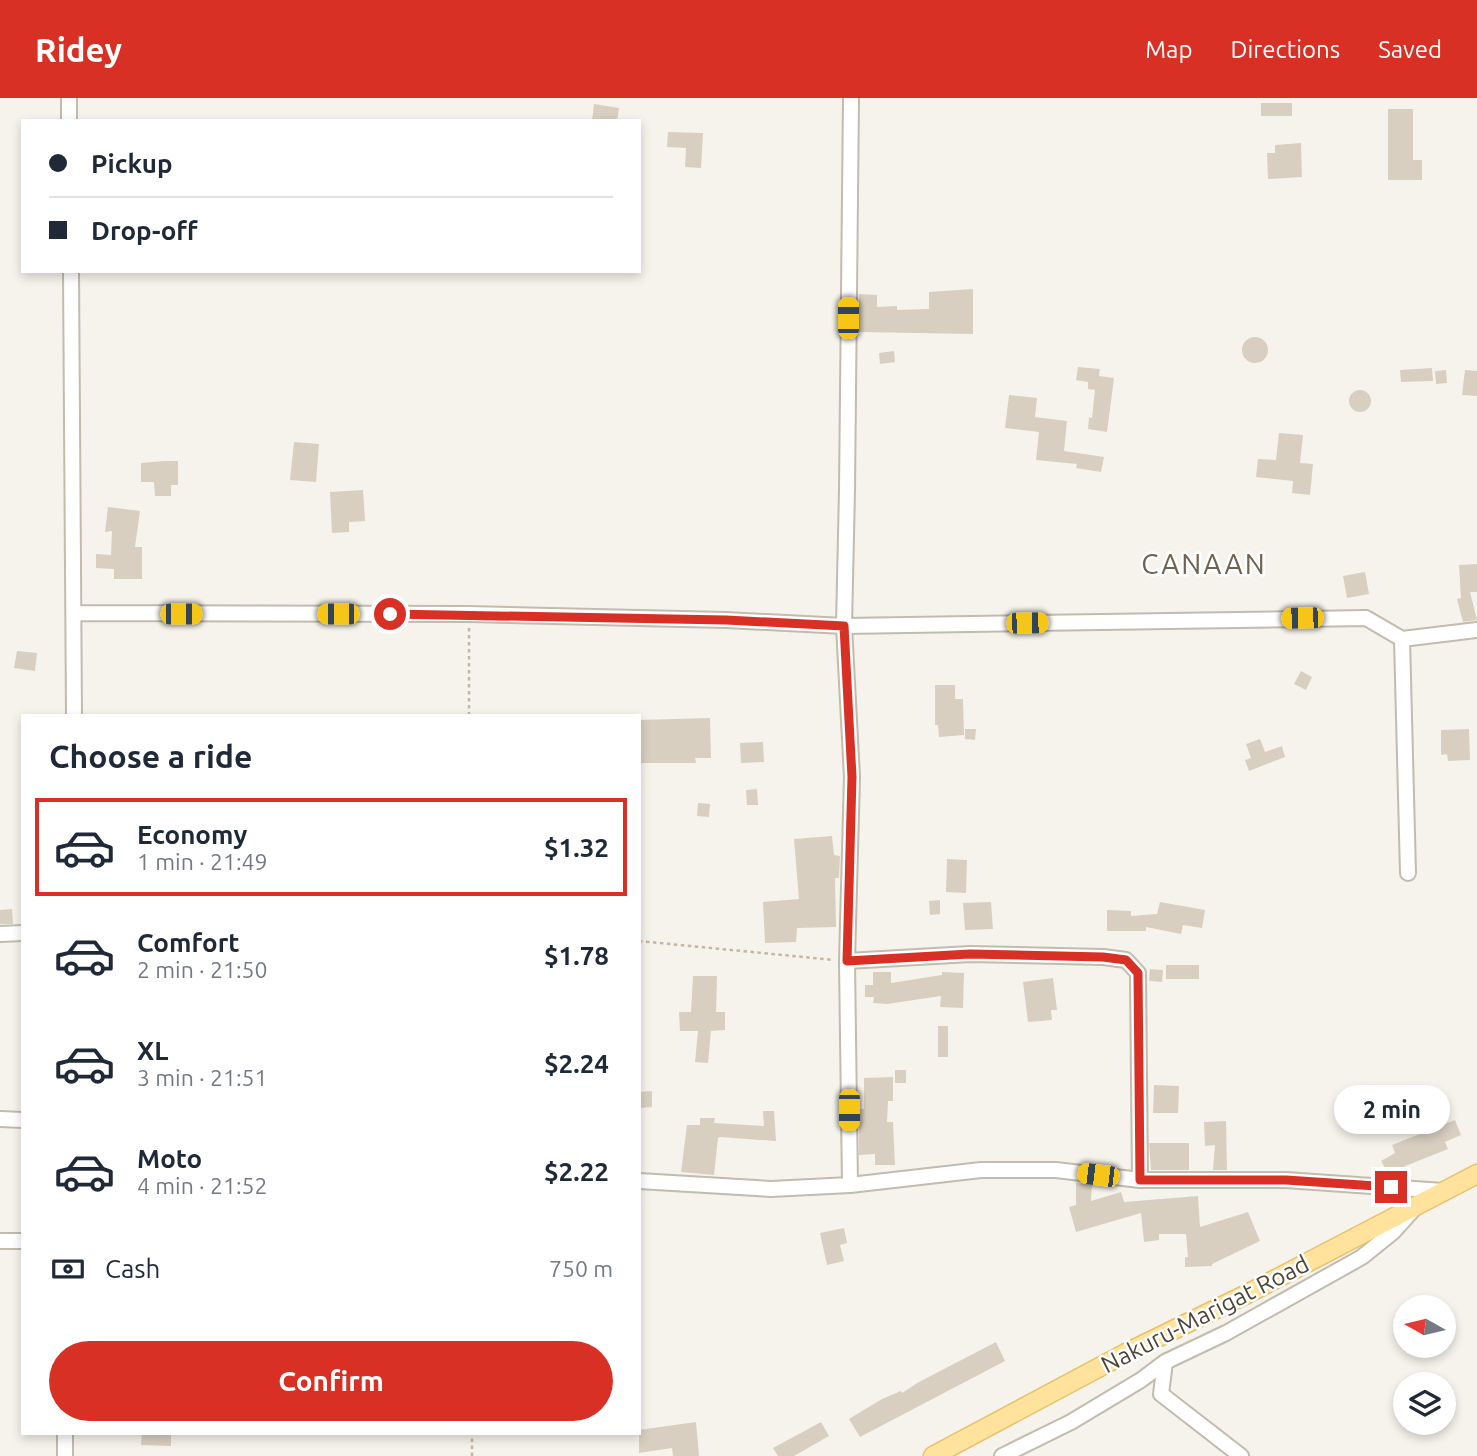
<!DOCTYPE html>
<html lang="en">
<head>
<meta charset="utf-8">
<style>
	:root { --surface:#fff; --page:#f2f2f3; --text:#1f2937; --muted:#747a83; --line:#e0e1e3; --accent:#d93025 }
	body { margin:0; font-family:Ubuntu,sans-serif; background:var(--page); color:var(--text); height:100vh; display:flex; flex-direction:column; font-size:26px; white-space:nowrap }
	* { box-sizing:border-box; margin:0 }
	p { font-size:23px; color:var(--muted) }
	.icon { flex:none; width:38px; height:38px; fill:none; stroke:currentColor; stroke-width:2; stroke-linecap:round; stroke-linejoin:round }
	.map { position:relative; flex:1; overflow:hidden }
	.details { position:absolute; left:21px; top:616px; width:620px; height:721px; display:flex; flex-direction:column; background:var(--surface); border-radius:0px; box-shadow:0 4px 10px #0003 }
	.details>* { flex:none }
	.hud { position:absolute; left:21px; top:21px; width:620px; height:154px; border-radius:0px; box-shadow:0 4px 10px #0003; display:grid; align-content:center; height:154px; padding:0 28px; background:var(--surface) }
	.needle { width:46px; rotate:278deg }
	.fabs { position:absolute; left:1393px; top:1197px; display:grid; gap:14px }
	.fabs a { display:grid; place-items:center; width:63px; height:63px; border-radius:50%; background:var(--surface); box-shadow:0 4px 10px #0003; font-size:35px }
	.end { position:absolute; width:32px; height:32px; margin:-16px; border:9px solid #d93025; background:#fff; box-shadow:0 0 0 4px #fff }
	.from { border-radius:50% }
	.bubble { position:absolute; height:49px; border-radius:24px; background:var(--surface); box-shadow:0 4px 10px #0003; font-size:23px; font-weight:700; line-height:49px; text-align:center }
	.car { position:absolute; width:21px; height:42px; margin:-21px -10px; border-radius:9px; box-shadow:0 0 5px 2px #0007; background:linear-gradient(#f5c518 24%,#345 0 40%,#f5c518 0 76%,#345 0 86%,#f5c518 0) }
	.hud b { display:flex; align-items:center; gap:24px; height:66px; font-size:26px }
	.hud b+b { border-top:2px solid var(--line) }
	.hud i { width:18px; height:18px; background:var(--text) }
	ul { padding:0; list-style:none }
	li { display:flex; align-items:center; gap:21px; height:98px; margin:0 14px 10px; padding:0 14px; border:4px solid transparent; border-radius:0px }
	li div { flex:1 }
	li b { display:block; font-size:26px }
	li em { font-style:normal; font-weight:700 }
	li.active { border-color:var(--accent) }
	li>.icon { width:63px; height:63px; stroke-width:1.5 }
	h2 { padding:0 28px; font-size:32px; line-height:84px }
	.pay { display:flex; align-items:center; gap:18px; height:77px; padding:0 28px; font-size:26px }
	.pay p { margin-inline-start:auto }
	.cta { display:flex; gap:14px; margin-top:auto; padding:14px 28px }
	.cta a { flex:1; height:80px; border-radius:42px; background:var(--accent); color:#fff; font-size:28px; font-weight:700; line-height:80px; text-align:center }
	header { display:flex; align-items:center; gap:42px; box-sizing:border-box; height:98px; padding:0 35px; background:var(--accent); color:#fff }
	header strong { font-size:33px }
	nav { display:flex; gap:38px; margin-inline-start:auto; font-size:24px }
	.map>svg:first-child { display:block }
	.building { fill:#d8cfc1 }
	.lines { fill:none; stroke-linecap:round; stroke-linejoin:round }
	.minor-casing { stroke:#c2bbae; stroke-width:18 }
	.major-casing { stroke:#e6c16a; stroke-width:21 }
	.path { stroke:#c4b79f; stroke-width:2.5; stroke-dasharray:3.5 3.5; stroke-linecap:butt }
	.minor { stroke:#fff; stroke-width:14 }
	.major { stroke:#ffe39c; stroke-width:18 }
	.route { stroke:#d93025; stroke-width:9 }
	.labels { text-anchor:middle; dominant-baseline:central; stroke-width:5; stroke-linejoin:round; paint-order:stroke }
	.street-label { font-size:24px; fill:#4b4439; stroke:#fff }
	.quarter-label { font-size:28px; letter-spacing:2px; fill:#6e6250; stroke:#fff }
</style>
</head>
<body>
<header>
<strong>Ridey</strong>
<nav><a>Map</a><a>Directions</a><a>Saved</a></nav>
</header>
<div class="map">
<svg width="1477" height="1358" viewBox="0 0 1477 1358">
	<rect width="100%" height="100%" fill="#f6f3ec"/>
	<path class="building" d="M 1261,5 L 1292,5 L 1292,18 L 1261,18 Z
		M 594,6 L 619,10 L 617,23 L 592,23 Z
		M 1388,11 L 1413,11 L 1413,62 L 1422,62 L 1422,82 L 1388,82 Z
		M 668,34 L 703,35 L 701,70 L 685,69 L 686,50 L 667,49 Z
		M 1301,45 L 1302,79 L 1268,81 L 1267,55 L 1275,55 L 1275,47 Z
		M 973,191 L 973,236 L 858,234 L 859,196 L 877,197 L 877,209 L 897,208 L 897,212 L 929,211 L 929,194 Z
		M1242 252a13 13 0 1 1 26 0a13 13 0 1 1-26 0Z
		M 894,253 L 895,264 L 880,266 L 879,255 Z
		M 1078,269 L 1100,271 L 1099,278 L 1114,280 L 1107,334 L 1088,331 L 1089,319 L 1092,320 L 1095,292 L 1088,291 L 1088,284 L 1076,282 Z
		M 1432,270 L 1433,283 L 1401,284 L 1400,272 Z
		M 1446,272 L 1447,285 L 1436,286 L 1435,273 Z
		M 1465,272 L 1477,273 L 1477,298 L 1462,297 Z
		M1349 303a11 11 0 1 1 22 0a11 11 0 1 1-22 0Z
		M 1009,297 L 1037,300 L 1035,319 L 1067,323 L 1064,353 L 1104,359 L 1101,374 L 1076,370 L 1077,366 L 1036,362 L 1039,334 L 1005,330 Z
		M 1279,335 L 1303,337 L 1300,365 L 1313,366 L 1310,397 L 1292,395 L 1293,383 L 1256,379 L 1258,361 L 1276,362 Z
		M 294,344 L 319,346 L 316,384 L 290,382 Z
		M 163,363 L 178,363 L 178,387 L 171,387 L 171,398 L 155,398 L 154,384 L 141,384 L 141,365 Z
		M 363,392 L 365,423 L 349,424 L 349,434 L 332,435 L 330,394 Z
		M 108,409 L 140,413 L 135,449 L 142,449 L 142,481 L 114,481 L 114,471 L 96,470 L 96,456 L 111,457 L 112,433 L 105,434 Z
		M 1477,466 L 1477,494 L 1470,494 L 1477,522 L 1463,524 L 1457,501 L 1461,500 L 1459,467 Z
		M 1365,474 L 1369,496 L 1347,500 L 1343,478 Z
		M 17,553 L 37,555 L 35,573 L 14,570 Z
		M 1301,573 L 1312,579 L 1306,592 L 1294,586 Z
		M 935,587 L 955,587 L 955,601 L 963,601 L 964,637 L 939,639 L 938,627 L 935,627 Z
		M 710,620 L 711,660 L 695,660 L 696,665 L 639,665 L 639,622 Z
		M 965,631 L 976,631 L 975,642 L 965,641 Z
		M 1469,631 L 1470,662 L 1448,663 L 1447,656 L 1441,657 L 1441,632 Z
		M 1260,641 L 1265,654 L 1282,648 L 1285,659 L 1249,673 L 1245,662 L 1251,660 L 1246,646 Z
		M 763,644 L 764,664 L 741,665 L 740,645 Z
		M 757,691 L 758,707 L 747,707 L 746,692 Z
		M 698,705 L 710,706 L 709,719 L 697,718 Z
		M 832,738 L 834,757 L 840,758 L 839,780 L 835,780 L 836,829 L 797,830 L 796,844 L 765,845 L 763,804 L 799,801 L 794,741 Z
		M 947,761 L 967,762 L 966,795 L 946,794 Z
		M 940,802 L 940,816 L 930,817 L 929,803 Z
		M 991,804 L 993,831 L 965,832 L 963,805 Z
		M 1160,804 L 1205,812 L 1202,830 L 1183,827 L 1181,836 L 1146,829 L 1146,833 L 1107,833 L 1107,812 L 1131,813 L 1131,818 L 1157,816 Z
		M 12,811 L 13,826 L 0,826 L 0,812 Z
		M 1166,867 L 1199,867 L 1199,881 L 1166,881 Z
		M 1150,871 L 1163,872 L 1162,884 L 1149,883 Z
		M 873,874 L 891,874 L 891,885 L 942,877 L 942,874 L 964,875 L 963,910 L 940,909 L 941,898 L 887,906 L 873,905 L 874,899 L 865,899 L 865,887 L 873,887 Z
		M 693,878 L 717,878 L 716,914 L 725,914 L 725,932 L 711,933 L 708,965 L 695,964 L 698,933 L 680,933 L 679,914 L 691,914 Z
		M 1053,880 L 1057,912 L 1051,912 L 1052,922 L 1028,924 L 1023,884 Z
		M 938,928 L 948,928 L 948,959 L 938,959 Z
		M 895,972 L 906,972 L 906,985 L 895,985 Z
		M 893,979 L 893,1003 L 888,1003 L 887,1024 L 893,1024 L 895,1067 L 875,1067 L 875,1056 L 859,1057 L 859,1011 L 864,1011 L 864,980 Z
		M 1154,987 L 1179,988 L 1178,1015 L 1153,1015 Z
		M 652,993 L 652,1009 L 639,1010 L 639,994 Z
		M 763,1013 L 774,1013 L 776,1043 L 720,1039 L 718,1040 L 714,1077 L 681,1074 L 687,1027 L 700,1027 L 700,1020 L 715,1020 L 714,1025 L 764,1028 Z
		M 1455,1022 L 1461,1037 L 1445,1044 L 1448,1051 L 1388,1075 L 1381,1063 L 1395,1055 L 1392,1047 Z
		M 1226,1023 L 1227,1072 L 1213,1072 L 1215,1047 L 1205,1048 L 1204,1024 Z
		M 1149,1045 L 1189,1045 L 1189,1072 L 1151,1072 Z
		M 1076,1085 L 1092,1086 L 1091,1103 L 1121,1094 L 1124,1104 L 1198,1098 L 1200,1129 L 1248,1114 L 1260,1143 L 1212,1166 L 1212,1168 L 1185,1169 L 1185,1159 L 1188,1159 L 1186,1136 L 1159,1136 L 1159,1142 L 1144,1144 L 1141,1115 L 1076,1134 L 1069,1109 L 1076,1107 Z
		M 844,1130 L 847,1145 L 840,1147 L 844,1163 L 827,1167 L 820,1135 Z
		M 996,1244 L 1005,1263 L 860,1339 L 849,1321 L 882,1301 L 901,1293 L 902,1295 L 919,1284 Z
		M 696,1324 L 699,1358 L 673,1358 L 672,1350 L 639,1355 L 639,1332 Z
		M 821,1324 L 829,1338 L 794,1358 L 778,1358 L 773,1350 Z
		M 142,1335 L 171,1335 L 171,1348 L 141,1347 Z"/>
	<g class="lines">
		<defs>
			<path id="minor" d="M 69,0 L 69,23
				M 71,173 L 74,618
				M 75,515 L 469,516 L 726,522 L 844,528 L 1366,520 L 1402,541 L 1477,532
				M 1402,541 L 1408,775
				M 0,836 L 23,835
				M 847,863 L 970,856 L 1103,859 L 1126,862 L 1138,875 L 1140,1082
				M 0,1021 L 23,1022
				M 639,1083 L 771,1091 L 850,1087 L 981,1072 L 1056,1072 L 1140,1082 L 1286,1082 L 1443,1093
				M 850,1087 L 847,863 L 852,679 L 844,528 L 847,392 L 851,0
				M 0,1143 L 23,1143
				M 1165,1264 L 1161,1296 L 1241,1358
				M 65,1358 L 65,1335
				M 1002,1358 L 1071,1324 L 1141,1282 L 1165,1264 L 1226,1235 L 1362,1159 L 1393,1134 L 1412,1113"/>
			<path id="major" d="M 933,1358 L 1126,1255 L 1247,1196 L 1477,1076"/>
		</defs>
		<use href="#minor" class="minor-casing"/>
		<use href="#major" class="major-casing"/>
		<path class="path" d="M 469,530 L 469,618
			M 639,843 L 834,862
			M 472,1358 L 472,1335"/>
		<use href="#minor" class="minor"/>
		<use href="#major" class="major"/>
	</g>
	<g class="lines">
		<path class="route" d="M 390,516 L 726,522 L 844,528 L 852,679 L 847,863 L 970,856 L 1103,859 L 1126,862 L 1138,875 L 1140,1082 L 1286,1082 L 1391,1089"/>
	</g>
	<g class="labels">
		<g class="street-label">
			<text transform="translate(1205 1216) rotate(-27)">Nakuru-Marigat Road</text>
		</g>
		<g class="quarter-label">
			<text x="1204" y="465">CANAAN</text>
		</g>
	</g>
</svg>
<div class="fabs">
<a><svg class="needle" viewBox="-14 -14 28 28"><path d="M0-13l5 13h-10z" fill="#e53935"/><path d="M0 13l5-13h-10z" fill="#747a83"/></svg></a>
<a><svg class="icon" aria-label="layers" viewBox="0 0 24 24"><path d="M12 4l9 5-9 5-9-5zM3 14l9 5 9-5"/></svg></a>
</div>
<i class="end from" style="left:390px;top:516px"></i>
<i class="end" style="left:1391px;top:1089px"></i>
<div class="bubble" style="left:1334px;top:987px;width:116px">2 min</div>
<i class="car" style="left:848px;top:220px;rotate:0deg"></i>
<i class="car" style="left:181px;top:516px;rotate:90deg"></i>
<i class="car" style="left:338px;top:516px;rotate:270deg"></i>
<i class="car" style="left:1302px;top:520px;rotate:269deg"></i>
<i class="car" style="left:1027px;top:525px;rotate:89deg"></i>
<i class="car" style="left:849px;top:1012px;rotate:180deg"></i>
<i class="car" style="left:1098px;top:1077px;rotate:277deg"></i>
<div class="hud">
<b><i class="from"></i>Pickup</b>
<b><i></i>Drop-off</b>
</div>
<section class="details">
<h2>Choose a ride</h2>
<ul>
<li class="active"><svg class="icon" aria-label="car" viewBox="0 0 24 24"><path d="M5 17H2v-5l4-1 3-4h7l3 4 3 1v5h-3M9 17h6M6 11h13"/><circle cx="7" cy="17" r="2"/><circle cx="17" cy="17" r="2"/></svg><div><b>Economy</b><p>1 min · 21:49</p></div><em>$1.32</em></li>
<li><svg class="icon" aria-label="car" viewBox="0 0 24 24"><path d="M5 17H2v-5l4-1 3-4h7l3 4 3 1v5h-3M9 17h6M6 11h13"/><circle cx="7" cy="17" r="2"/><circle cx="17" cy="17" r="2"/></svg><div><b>Comfort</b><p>2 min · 21:50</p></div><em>$1.78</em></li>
<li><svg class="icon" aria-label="car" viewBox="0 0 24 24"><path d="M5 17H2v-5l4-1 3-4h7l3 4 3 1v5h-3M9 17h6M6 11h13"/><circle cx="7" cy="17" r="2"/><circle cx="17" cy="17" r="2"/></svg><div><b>XL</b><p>3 min · 21:51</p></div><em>$2.24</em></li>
<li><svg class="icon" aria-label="car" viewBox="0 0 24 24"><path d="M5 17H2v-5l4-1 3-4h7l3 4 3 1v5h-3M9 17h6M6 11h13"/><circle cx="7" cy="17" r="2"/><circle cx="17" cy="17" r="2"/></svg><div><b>Moto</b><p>4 min · 21:52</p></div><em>$2.22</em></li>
</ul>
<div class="pay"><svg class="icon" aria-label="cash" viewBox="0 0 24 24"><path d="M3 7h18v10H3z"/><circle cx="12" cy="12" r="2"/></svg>Cash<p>750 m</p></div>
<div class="cta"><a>Confirm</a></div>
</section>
</div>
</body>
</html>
